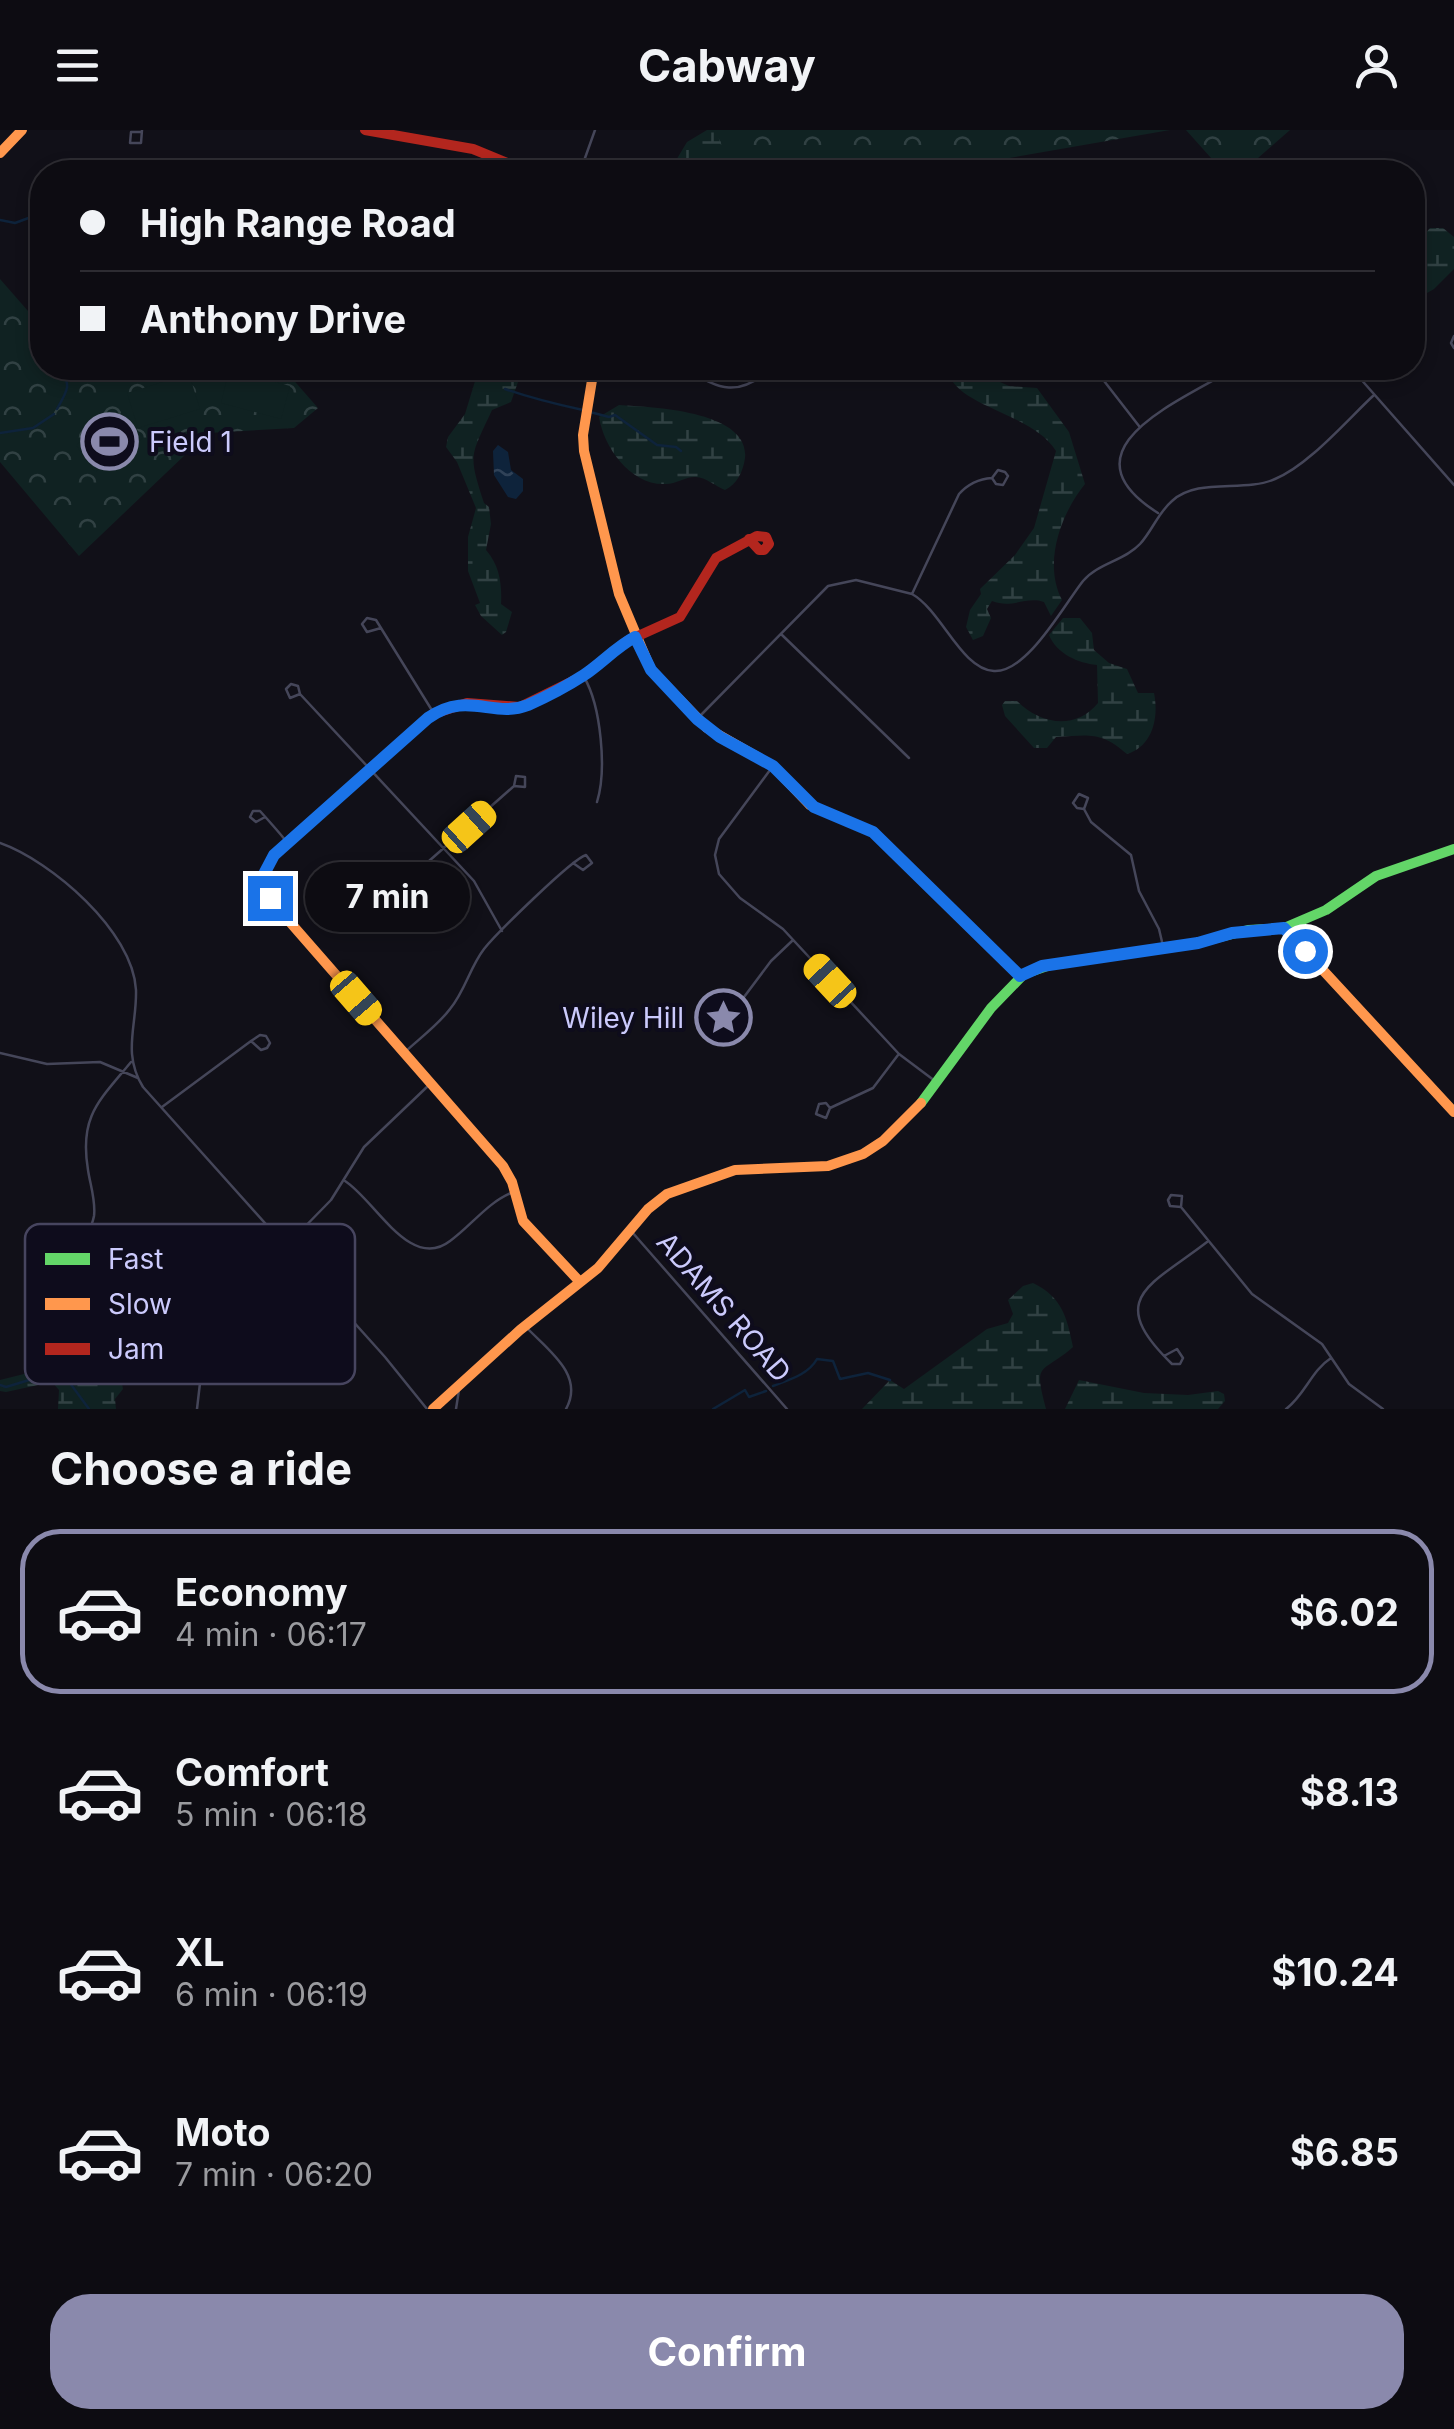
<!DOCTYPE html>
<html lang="en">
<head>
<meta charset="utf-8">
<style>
	:root { --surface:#0d0c12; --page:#16151b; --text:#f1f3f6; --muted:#9a9b9f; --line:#2d2c32; --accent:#8a89ac }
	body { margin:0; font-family:Inter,sans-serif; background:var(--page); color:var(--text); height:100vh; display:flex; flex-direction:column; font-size:38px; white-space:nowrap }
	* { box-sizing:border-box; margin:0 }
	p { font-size:32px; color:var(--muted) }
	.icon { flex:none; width:55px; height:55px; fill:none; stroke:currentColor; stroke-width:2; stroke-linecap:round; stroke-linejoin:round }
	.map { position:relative; height:1279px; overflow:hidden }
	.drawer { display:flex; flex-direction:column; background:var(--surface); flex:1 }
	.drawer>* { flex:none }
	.guide { position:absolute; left:30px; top:30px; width:1395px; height:220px; border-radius:40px; box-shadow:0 5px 15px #0003,0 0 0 2px var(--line); display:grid; align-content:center; height:220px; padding:0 50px; background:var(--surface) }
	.end { position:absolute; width:45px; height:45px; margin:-22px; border:12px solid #1a73e8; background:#fff; box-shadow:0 0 0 5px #fff }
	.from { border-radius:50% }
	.bubble { position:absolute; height:70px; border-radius:35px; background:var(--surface); box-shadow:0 5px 15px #0003,0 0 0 2px var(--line); font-size:32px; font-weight:700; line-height:70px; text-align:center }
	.car { position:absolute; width:30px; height:60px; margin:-30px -15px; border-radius:12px; box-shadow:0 0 8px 2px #0007; background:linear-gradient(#f5c518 24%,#345 0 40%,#f5c518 0 76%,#345 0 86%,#f5c518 0) }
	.guide b { display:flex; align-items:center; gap:35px; height:95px; font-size:38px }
	.guide b+b { border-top:2px solid var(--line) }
	.guide i { width:25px; height:25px; background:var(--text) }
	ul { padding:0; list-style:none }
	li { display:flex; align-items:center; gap:30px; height:165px; margin:0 20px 15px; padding:0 30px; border:5px solid transparent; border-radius:40px }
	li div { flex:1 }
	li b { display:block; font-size:38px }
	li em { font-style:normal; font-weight:700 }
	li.selected { border-color:var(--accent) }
	li>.icon { width:90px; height:90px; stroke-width:1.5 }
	h2 { padding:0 50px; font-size:45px; line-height:120px }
	.button { display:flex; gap:20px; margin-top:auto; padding:20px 50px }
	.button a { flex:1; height:115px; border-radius:40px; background:var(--accent); color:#fff; font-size:40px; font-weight:700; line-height:115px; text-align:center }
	header { display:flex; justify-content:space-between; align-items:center; height:130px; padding:0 50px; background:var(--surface); font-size:45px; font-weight:700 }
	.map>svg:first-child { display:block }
	.wetland { fill:url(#wetland-marsh) }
	.park { fill:url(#park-crowns) }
	.pitch { fill:#102222 }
	.water { fill:url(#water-ripples) }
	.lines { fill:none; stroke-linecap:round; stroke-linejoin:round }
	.stream { stroke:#0e233b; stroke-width:2.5 }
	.street { stroke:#454659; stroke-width:2.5 }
	.fast { stroke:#63d668; stroke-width:10 }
	.slow { stroke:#ff974d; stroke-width:10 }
	.jam { stroke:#b3261e; stroke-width:10 }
	.route { stroke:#1a73e8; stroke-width:12 }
	.labels { text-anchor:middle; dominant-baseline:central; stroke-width:8; stroke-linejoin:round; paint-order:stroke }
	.poi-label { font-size:28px; fill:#cbcafc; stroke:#0e0c1c; text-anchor:start }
	.street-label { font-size:28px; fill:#cbcafc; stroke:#0e0c1c }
	.key { fill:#0e0c1c; stroke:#47455f; stroke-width:2.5 }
	.key-label { font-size:28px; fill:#cbcafc }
</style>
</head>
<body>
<header><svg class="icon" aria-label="menu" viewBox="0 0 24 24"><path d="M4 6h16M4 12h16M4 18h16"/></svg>Cabway<svg class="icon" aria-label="person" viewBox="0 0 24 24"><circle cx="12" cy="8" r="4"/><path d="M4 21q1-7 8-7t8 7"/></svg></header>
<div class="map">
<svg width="1454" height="1279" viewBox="0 0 1454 1279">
	<defs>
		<pattern id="wetland-marsh" width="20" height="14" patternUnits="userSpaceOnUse" patternTransform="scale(2.5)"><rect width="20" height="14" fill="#102222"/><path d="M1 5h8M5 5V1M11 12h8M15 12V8" fill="none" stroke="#314143"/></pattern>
		<pattern id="park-crowns" width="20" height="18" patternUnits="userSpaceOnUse" patternTransform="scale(2.5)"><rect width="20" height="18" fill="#102222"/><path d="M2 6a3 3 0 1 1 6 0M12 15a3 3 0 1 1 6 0" fill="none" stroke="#314143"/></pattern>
		<pattern id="water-ripples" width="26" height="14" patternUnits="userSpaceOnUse" patternTransform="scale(2.5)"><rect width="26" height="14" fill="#0e233b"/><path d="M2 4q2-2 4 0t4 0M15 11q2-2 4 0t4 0" fill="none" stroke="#304258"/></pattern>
	</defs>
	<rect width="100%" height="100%" fill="#111018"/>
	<path class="wetland" d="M 707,0 L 830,0 L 801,42 L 669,42 L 687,12 Z
		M 1430,98 L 1443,98 L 1454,107 L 1454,139 L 1434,159 L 1413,171 L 1413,117 Z
		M 479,238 L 513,238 L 518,252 L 511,272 L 492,280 C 470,328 468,323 484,373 L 489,377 L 491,394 L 486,420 C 500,436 502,455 501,474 L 512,482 L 506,502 L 502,505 L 481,486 L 475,475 L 480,473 L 468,441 L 468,407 L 476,378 L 457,332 L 446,317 L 448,307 L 465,284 Z
		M 948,240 L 984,245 L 1009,256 L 1037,258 L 1069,302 L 1085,354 C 1060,385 1043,434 1062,470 L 1051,486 L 1044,472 C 1026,466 1012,479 992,471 L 987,479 L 991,488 L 983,506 L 973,510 L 966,497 L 970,480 L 981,464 L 980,459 L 1015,425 L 1034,398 L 1056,321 C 1032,282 954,277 948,240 Z
		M 619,275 C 653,277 750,281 745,328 C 743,342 737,354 725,360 C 717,357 705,347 696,347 C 687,346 676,354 666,354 C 631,356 604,318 599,287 Z
		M 1063,488 L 1080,488 L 1092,503 L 1094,520 L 1109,533 L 1127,539 L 1138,563 L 1154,563 C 1159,587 1153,616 1127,624 C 1101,601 1089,605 1056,607 L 1047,618 L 1034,618 L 1005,586 L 1002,575 L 1005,571 L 1017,571 C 1040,594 1075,601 1098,573 L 1097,535 C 1078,533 1057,524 1049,505 Z
		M 1033,1153 C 1062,1167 1067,1187 1073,1217 C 1041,1245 1033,1230 1046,1279 L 862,1279 L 890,1250 L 904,1259 L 987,1199 L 1008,1193 L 1013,1184 L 1008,1170 L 1023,1156 Z
		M 56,1204 L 81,1220 L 93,1214 L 118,1231 L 123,1259 L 115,1269 L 116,1279 L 58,1279 L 59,1260 L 52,1252 L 6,1262 L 0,1261 L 0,1250 L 40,1240 L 48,1220 L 48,1212 Z
		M 1079,1250 L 1144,1263 L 1188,1265 L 1218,1261 L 1224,1264 L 1225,1271 L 1218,1279 L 1065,1279 Z"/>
	<path class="park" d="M 716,0 L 1170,0 L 929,42 L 730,42 Z
		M 1186,0 L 1290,0 L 1242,42 L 1202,42 L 1220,38 Z
		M 0,149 L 42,197 L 42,238 L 283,238 L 318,278 L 294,298 L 208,303 L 79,426 L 0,332 Z"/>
	<path class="pitch" d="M 229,240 L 290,256 L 281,289 L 221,273 Z
		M 189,244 L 200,279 L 138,298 L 127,263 Z
		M 124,281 L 143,308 L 95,342 L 76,315 Z"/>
	<path class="water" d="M 498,315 L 508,322 L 511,340 L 523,349 L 523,361 L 516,369 L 508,367 L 494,345 L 493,321 Z"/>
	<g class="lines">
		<path class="stream" d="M 0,90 L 15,93 L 42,83
			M 505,259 C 528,267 555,274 583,280
			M 57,279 C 69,258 70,257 62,238
			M 590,282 L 609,287 L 615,285 L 657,315 L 676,317 L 681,321
			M 0,303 L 33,298 L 54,284
			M 0,1255 L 6,1257 L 49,1244 L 64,1245 L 89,1279
			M 773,1256 C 788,1250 808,1245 817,1229 L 833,1231 L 840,1249 L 868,1243 L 890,1250
			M 713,1279 L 745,1260 L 749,1267 L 766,1261"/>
		<path class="street" d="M 141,2 L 131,2 L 130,13 L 141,13 L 142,0
			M 580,42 L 595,0
			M 1454,206 L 1451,213 L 1454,218
			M 686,238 C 718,261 740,267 771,238
			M 1094,238 L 1139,296
			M 1351,238 L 1454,355
			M 1158,383 C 1057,319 1181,271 1235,238
			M 912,464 C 942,481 961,539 994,541 C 1027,543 1064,475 1083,451 C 1098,433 1124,431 1140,414 C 1152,401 1158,383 1172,371 C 1198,347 1244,363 1275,349 C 1309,335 1347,290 1374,265
			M 381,498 L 367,502 L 362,494 L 367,488 L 376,490 L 433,582
			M 781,504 L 909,628
			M 584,547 C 601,576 607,640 597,672
			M 300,564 L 290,568 L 286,559 L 291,554 L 298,556 L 300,564 L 474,751 L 502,801
			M 698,588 L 828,456 L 856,450 L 912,464 L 959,364 C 968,354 978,349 992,348 L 996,354 L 1003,355 L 1008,346 L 1005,342 L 998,340 L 992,348
			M 773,636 L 719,709 L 715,725 L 719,744 L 740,768 L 783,799 L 899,924 L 935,951
			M 1084,679 L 1077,678 L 1073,673 L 1079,664 L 1088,668 L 1084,679 L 1091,692 L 1131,725 L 1139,761 L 1159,799 L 1163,816
			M 265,687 L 256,692 L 250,687 L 253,681 L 260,681 C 269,691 278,701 286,711
			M 0,713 C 51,731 133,801 136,860 C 137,896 122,923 143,957 L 385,1227 L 427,1279
			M 386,769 L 386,779 L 379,781 L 375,779 L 375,768 L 386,769 L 514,656 L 525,657 L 525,647 L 516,646 L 514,656
			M 720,899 L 721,910 L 710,911 L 707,907 L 710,899 L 720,899 L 771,831 L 792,811
			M 405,922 C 420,908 438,895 450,879 C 465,861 470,837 484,819 C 497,803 572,729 586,725 L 592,733 L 583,740 L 573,733
			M 0,923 L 47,934 L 100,932 L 138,948
			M 131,932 C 99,971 79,986 88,1040 C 90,1054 96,1071 94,1086 C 90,1108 69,1129 83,1152 C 99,1178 168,1209 193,1235 L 200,1253 L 197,1279
			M 162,977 L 251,911 L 260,905 L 266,906 L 270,913 L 267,918 L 261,920 L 251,911
			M 830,978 L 826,988 L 816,984 L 819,974 L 826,973 L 830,978 L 873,958 L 898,925
			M 345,1051 C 375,1070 410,1142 450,1111 C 471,1096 487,1073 511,1063
			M 1181,1077 L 1170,1076 L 1168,1070 L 1171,1065 L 1182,1066 L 1181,1077 L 1252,1164 L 1322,1214 L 1349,1254 L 1383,1279
			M 632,1102 L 787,1279
			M 286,1116 L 331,1070 L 364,1017 L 429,955
			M 526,1197 C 548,1220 585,1245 566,1279
			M 1164,1226 L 1177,1219 L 1183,1228 L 1180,1234 L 1172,1234 C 1104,1168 1150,1156 1207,1112
			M 456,1279 L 459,1260
			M 1286,1279 C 1305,1265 1311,1241 1331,1228"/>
		<path class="fast" d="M 824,681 L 873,702 L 1020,846
			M 921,973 L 991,878 L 1024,844 L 1050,835 L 1197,813 L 1248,800 L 1284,798 L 1326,780 L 1376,746 L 1454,719"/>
		<path class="slow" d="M 0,23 L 22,0
			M 594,238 L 583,305 L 584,321 L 619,464 L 651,540 L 707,598 L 773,636 L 810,675 L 824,681
			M 376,634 L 276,723 C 262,741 263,756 275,775 L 503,1036 L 512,1052 L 523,1091 L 580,1152
			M 1284,798 L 1454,982
			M 433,1279 L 520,1200 L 598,1138 L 648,1079 L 667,1064 L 735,1040 L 828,1036 L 863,1024 L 883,1011 L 921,973"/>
		<path class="jam" d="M 365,0 L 473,19 L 529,42
			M 376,634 L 433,584 L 467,573 L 520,577 L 583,546 L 627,511 L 680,487 L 716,428 L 757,406 L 766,407 L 769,414 L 764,420 L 759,420 L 749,409"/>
	</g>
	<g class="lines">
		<path class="route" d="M 270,768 L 264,744 L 274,725 L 428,588 C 468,560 493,589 528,575 C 546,567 567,556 584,545 C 602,533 616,517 635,507 L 651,540 L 697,589 L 720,607 L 773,636 L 814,677 L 873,702 L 1020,846 L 1042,836 L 1198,813 L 1232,803 L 1284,798 L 1305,821"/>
	</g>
	<defs>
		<symbol id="stadium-ring" viewBox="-11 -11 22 22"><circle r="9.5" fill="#0e0c1c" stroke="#8a89ac" stroke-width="1.5"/><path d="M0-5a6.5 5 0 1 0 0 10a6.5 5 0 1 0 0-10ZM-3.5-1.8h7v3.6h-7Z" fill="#8a89ac"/></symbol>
		<symbol id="sight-ring" viewBox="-11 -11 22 22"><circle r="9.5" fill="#0e0c1c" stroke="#8a89ac" stroke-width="1.5"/><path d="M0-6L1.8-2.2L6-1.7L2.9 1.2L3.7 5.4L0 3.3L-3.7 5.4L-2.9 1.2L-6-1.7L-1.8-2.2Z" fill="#8a89ac"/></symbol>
	</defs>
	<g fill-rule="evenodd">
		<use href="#stadium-ring" x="78" y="280" width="63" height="63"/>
		<use href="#sight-ring" x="692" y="856" width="63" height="63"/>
	</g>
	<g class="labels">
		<g class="poi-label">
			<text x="149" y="312">Field 1</text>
			<text x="684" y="888" text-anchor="end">Wiley Hill</text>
		</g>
		<g class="street-label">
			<text transform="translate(724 1177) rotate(49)">ADAMS ROAD</text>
		</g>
	</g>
	<rect x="25" y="1094" width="330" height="160" rx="15" class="key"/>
	<rect x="45" y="1123" width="45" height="12" fill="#63d668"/>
	<rect x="45" y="1168" width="45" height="12" fill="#ff974d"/>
	<rect x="45" y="1213" width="45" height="12" fill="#b3261e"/>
	<g class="key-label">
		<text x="108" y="1139">Fast</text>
		<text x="108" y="1184">Slow</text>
		<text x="108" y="1229">Jam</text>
	</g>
</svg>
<i class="end from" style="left:1305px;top:821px"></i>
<i class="end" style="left:270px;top:768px"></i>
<div class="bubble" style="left:305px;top:732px;width:165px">7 min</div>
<i class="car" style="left:469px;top:697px;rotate:48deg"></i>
<i class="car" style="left:830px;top:851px;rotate:317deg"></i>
<i class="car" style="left:356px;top:868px;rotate:139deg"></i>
<div class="guide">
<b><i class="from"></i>High Range Road</b>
<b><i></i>Anthony Drive</b>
</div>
</div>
<section class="drawer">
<h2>Choose a ride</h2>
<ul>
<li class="selected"><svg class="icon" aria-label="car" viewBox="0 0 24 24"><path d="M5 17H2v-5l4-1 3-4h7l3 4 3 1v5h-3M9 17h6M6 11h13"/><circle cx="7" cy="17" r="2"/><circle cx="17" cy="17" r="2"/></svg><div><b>Economy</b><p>4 min · 06:17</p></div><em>$6.02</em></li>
<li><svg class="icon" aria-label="car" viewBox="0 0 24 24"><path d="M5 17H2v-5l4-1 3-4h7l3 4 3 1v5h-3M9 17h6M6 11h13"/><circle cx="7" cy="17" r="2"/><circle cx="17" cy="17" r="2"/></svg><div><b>Comfort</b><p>5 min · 06:18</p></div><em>$8.13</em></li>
<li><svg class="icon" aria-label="car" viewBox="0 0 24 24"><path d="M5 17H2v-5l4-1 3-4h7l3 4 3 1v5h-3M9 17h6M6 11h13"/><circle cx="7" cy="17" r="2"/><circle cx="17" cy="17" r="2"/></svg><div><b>XL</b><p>6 min · 06:19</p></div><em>$10.24</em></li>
<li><svg class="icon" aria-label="car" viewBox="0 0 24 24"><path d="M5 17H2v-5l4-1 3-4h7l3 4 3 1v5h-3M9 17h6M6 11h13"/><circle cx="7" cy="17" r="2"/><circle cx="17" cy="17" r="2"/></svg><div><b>Moto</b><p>7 min · 06:20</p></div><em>$6.85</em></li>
</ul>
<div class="button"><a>Confirm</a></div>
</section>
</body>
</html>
